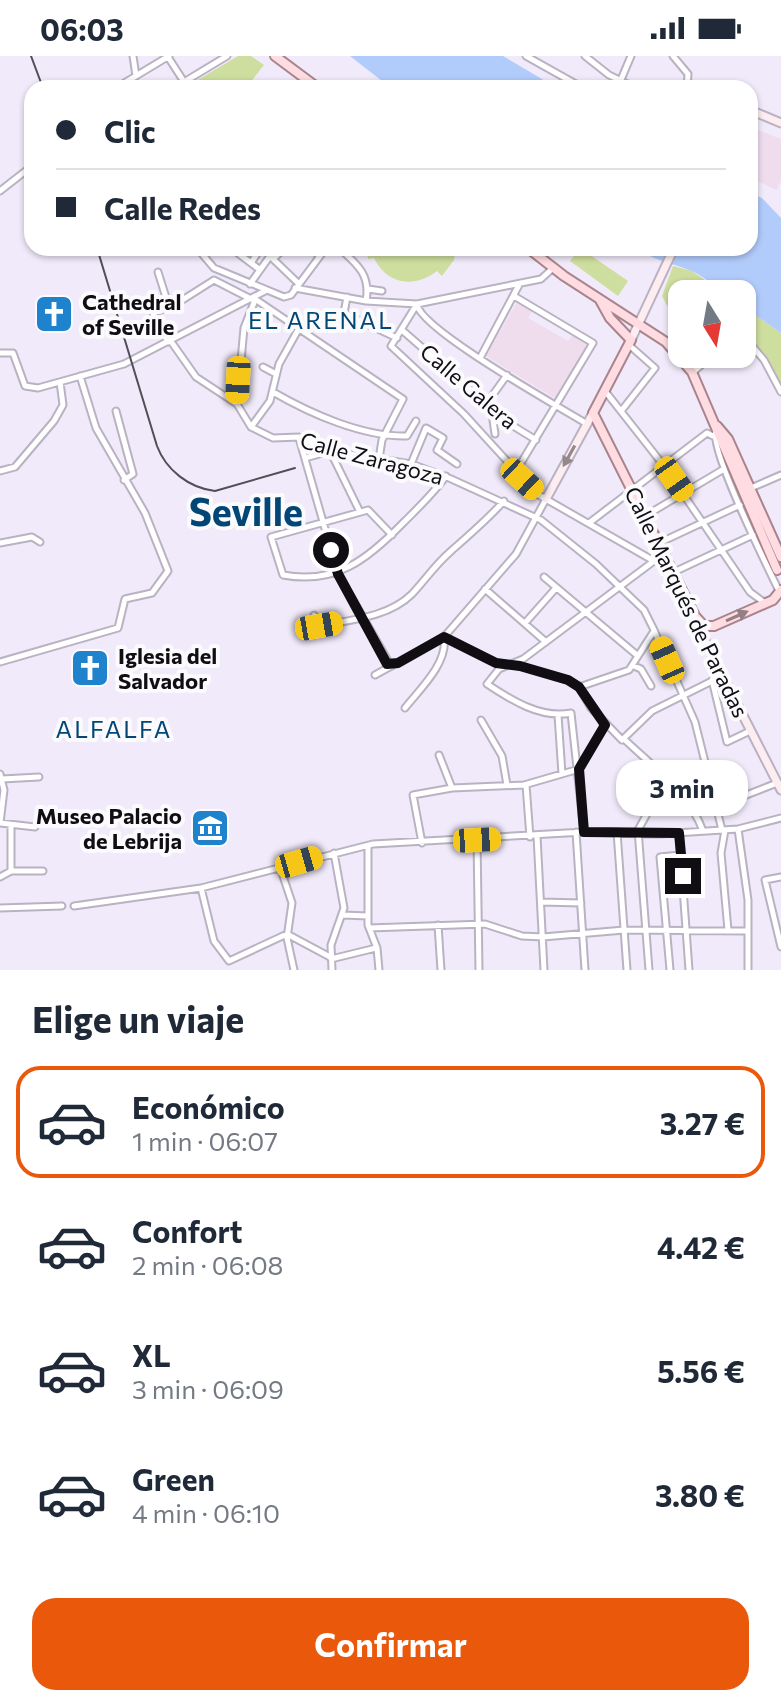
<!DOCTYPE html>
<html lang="es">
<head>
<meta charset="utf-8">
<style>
	:root { --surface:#fff; --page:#f2f2f3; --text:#1f2937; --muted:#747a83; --line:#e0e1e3; --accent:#ea580c }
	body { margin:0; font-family:Commissioner,sans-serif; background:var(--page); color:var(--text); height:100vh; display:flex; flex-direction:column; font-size:30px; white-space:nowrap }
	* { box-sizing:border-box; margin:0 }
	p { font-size:26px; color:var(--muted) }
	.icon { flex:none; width:44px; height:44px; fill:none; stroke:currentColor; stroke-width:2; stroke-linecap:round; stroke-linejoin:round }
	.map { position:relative; height:914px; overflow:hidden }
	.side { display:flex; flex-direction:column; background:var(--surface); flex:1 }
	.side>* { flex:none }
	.guide { position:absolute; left:24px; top:24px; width:734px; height:176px; border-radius:24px; box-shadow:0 2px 6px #0004; display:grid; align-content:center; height:176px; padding:0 32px; background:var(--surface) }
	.needle { width:52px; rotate:169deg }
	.tools { position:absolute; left:668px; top:224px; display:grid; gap:16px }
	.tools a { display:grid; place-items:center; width:88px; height:88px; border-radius:16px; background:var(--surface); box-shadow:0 2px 6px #0004; font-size:40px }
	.end { position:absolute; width:36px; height:36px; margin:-18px; border:10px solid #100e13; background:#fff; box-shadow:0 0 0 4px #fff }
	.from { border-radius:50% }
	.bubble { position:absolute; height:56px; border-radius:24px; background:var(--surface); box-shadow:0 2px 6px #0004; font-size:26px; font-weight:700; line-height:56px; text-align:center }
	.car { position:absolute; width:24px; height:48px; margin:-24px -12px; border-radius:10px; box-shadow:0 0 6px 2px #0007; background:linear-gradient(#f5c518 24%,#345 0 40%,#f5c518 0 76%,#345 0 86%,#f5c518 0) }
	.guide b { display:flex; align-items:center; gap:28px; height:76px; font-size:30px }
	.guide b+b { border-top:2px solid var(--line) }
	.guide i { width:20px; height:20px; background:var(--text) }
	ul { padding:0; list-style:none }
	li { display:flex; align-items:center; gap:24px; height:112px; margin:0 16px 12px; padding:0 16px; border:4px solid transparent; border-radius:24px }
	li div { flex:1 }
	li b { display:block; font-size:30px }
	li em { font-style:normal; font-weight:700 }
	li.selected { border-color:var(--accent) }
	li>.icon { width:72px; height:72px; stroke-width:1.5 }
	h2 { padding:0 32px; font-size:36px; line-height:96px }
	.cta { display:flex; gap:16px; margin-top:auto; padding:16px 32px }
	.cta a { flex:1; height:92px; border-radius:24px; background:var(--accent); color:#fff; font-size:32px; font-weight:700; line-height:92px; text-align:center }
	.status { display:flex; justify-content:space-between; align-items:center; height:56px; padding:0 40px; background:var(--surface); direction:ltr }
	.status svg { height:22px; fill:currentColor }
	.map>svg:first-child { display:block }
	.commercial { fill:#efddee }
	.green { fill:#cede9e }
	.water { fill:#b1cbfb }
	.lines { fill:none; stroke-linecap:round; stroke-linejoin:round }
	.street-casing { stroke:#b9b2c2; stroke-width:9 }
	.secondary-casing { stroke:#b9b2c2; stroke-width:11 }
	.primary-casing { stroke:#aa848c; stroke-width:12 }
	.street { stroke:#fff; stroke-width:5 }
	.secondary { stroke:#feedf0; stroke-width:7 }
	.primary { stroke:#fedce1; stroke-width:8 }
	.tram { stroke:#514e56; stroke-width:2 }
	.oneway { fill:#93898d }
	.oneway2 { fill:#937f84 }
	.route { stroke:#100e13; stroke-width:10 }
	.labels { text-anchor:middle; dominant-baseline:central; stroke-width:8; stroke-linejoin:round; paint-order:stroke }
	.poi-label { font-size:22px; font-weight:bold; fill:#100e13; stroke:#fbfafd; text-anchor:start }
	.street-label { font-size:22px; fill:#100e13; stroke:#fbfafd }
	.neighbourhood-label { font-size:24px; letter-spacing:2px; fill:#024675; stroke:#fbfafd }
	.town-label { font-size:38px; font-weight:bold; fill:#024675; stroke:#fbfafd }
</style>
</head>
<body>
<div class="status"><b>06:03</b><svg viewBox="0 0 49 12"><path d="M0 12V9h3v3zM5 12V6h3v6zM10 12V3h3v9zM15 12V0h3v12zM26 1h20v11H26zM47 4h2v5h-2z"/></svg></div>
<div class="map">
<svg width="781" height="914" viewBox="0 0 781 914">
	<rect width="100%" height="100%" fill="#f1eafa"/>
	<path class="commercial" d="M 753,72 L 781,83 L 781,124 L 777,134 L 750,122 L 750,75 Z
		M 517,246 L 532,255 L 528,262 L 568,285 L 573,279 L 588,288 L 556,343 L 486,300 Z"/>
	<path class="green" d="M 238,0 L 251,0 L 264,9 L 246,32 L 193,32 L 191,28 Z
		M 367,192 L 456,192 L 454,204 L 442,220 L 437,215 C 414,233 386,228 374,202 L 368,203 Z
		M 580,192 L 628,225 L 618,240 L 570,205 Z
		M 673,210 L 692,215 L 725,238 L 682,238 L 682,260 L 669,253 L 662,240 Z
		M 742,250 L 781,277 L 781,329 L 767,301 L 742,274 Z"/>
	<path class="water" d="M 350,0 L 503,0 L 557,32 L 391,32 Z
		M 750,137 L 762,142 L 781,162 L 781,277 L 742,250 L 742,238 C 718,238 710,222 689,214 C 668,206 656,205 635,192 L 750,192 Z"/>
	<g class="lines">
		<defs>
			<path id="street" d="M 133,0 L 136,20
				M 526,0 L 583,32
				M 585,0 L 609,19 L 636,32
				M 673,0 L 688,18 L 687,32
				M 168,1 L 188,32
				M 184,26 L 227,0
				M 620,26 L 631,0
				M 116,32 L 169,0
				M 0,135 L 32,110
				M 197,192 L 214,212 L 284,241 L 291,239 L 326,192
				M 231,192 L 259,213
				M 311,192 L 319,200
				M 339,192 C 357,208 371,219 366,245
				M 273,203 L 298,227
				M 251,207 L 261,192
				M 158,216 L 169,251
				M 250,228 L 270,200 L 273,203 L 285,192
				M 295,232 L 366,245 L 417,248 L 541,223 L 553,212
				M 368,233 L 382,235
				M 514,240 L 593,287 L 515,417
				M 347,241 L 344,257 L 397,282
				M 255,243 L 403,343 L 382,384 L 379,403
				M 417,248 L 391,290 L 464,358 L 537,438 L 654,505 L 523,603 L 499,613 L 487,628 C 511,644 541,663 571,657 L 584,776
				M 417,249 C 423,275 558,350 587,368
				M 403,275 L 510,368 L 536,384
				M 742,278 L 764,304 L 781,336
				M 170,284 L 196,321 L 237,348 L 251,371
				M 168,286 L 153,257 L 176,248 L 214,224 L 251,243
				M 0,297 L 13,297 L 25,330 L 38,332 L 124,308 L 265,235
				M 480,302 L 519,229
				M 263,311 L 276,318
				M 693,316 L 714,298
				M 605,335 L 664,410 L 750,536 L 765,547
				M 273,336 C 311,358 363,381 407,380 L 416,365
				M 487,347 L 507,319
				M 237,348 L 244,272 L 255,244
				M 491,350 L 495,378
				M 622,354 L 655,312 L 629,289
				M 116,355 L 133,418 L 124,424
				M 251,371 L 273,382 L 299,381 L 330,395 L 411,408 L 449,422 L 541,464 L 596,508 L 644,554 L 654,574 L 695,666 L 722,774
				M 251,371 L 270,345 L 279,308 L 298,274
				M 716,375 C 708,391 768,512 779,535
				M 299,382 L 338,518 L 391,610
				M 330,395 L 360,456
				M 305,402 L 330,395
				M 411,408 L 426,372 L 443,382 L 437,394 L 457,408
				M 0,415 L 15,411 L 54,365 L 63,349 L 60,326
				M 751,432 L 781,419
				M 645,460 L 724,413
				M 589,467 L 707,377 L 713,380
				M 392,479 L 368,454 L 271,481 L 283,519 C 336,529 368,503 403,467 C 418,452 433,438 446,420
				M 0,487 L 32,481 L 40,486
				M 659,487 L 740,449
				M 674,516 L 753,479
				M 544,521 L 638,600
				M 485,533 L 546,586
				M 314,559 L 319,570 C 351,564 389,561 412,538 C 425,524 436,508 450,496 C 469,479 487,464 504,445
				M 525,567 L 556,532
				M 444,581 L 496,607 L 520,610 L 568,624 L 579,631 L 591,652 L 622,684 L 652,655 L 722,620
				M 0,606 L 118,572 L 125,543 L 152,537 L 168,515 L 145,457 L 96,372 L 80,320
				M 634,610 L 641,613 L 651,630
				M 375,619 L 444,581 L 516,498 L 546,443
				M 712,624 L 727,686 L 750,675
				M 579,631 L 629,614 L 654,575
				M 405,652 C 420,633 448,607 444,582
				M 558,659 L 562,718
				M 481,664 L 502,700 L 507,729
				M 624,683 C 651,709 690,738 703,775
				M 439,699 L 452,732
				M 579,712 L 605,669
				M 0,718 L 4,734 L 0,767
				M 2,723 L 39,721
				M 526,729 L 530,781
				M 718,750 L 777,727
				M 0,767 L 35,771
				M 11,770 L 11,815
				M 738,773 L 748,844 L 748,914
				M 725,774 L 721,797 L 728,874
				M 576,776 L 585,914
				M 617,776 L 627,914
				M 679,777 L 689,914
				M 537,780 L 544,914
				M 477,784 L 479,914
				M 422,787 L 413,739 L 452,732 L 524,729 L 579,713
				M 368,791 L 368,869 L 377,892 L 379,914
				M 280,811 L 292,847 L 287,882 L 294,914
				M 0,821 L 11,815 L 43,815
				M 781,821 L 765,824 L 781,891
				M 201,832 L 214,885 L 229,905 L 287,878 L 330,901
				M 541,846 L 581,847
				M 74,850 L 201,832 L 373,788 L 584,776 L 660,778 L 738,773 L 781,762
				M 0,852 L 62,850
				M 343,859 L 368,860
				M 438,869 L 441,914
				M 369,872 L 485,868 L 522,880 L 543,881 L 624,874 L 748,875
				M 331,903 L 376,892
				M 332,914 L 331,889 L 344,852 L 334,797
				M 649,914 L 638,774 L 648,756 L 672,730
				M 670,914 L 660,801 L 680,799"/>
			<path id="secondary" d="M 750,54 L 781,67
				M 631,284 L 674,192
				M 546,443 L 593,357
				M 700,567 L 706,587 L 781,734"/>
			<path id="primary" d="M 275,0 L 318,32
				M 528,192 L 564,220 L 666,286 L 692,316 L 777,514
				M 600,244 L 610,262 L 631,284 L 593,357 L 695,560 L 704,570 L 714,570 L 773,544 L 781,534
				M 717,370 L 728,383 L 781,501"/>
		</defs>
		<use href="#street" class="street-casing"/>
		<use href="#secondary" class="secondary-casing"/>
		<use href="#primary" class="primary-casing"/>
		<use href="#street" class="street"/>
		<use href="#secondary" class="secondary"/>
		<use href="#primary" class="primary"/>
		<path class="tram" d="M 31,0 L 43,32
			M 97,192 L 157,390 C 166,414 189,432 215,435 L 295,412"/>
	</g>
	<defs><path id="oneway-solid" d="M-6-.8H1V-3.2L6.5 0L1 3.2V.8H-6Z" transform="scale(2)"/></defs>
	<use class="oneway" href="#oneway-solid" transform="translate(569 400) rotate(119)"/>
	<use class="oneway2" href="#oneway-solid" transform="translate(737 560) rotate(-24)"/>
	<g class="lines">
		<path class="route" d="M 331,494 L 338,518 L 387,608 L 398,607 L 444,581 L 496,607 L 520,610 L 568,624 L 579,631 L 605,669 L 579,713 L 584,776 L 679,777 L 683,820"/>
	</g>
	<defs>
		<symbol id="church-square" viewBox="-11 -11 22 22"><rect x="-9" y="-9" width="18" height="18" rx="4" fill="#1f82cd" stroke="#fbfafd"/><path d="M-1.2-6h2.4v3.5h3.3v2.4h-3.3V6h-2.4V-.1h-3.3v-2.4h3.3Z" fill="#fff"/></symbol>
		<symbol id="museum-square" viewBox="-11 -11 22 22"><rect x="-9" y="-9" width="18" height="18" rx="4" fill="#1f82cd" stroke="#fbfafd"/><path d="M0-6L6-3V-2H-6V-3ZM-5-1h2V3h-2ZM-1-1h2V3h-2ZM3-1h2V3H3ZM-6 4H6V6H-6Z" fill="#fff"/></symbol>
	</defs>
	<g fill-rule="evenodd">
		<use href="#church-square" x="32" y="236" width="44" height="44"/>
		<use href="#church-square" x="68" y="590" width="44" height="44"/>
		<use href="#museum-square" x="188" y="750" width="44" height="44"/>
	</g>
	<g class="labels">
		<g class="poi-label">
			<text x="82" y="245">Cathedral<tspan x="82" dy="25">of Seville</tspan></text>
			<text x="118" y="599">Iglesia del<tspan x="118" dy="25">Salvador</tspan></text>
			<text x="182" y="759" text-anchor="end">Museo Palacio<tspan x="182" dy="25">de Lebrija</tspan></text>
		</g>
		<g class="street-label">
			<text transform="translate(469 330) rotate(40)">Calle Galera</text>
			<text transform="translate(372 402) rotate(15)">Calle Zaragoza</text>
			<text transform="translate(687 546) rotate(64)">Calle Marqués de Paradas</text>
		</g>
		<g class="neighbourhood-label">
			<text x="321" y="263">EL ARENAL</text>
			<text x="114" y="672">ALFALFA</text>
		</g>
		<g class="town-label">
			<text x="246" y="454">Seville</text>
		</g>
	</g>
</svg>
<div class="tools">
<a><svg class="needle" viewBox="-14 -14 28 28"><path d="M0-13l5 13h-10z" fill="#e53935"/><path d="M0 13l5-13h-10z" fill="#747a83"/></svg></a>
</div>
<i class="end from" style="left:331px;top:494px"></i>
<i class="end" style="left:683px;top:820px"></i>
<div class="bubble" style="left:616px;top:704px;width:132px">3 min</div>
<i class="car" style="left:238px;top:324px;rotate:183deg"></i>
<i class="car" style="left:522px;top:423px;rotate:133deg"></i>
<i class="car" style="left:674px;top:423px;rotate:145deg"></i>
<i class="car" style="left:319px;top:570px;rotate:80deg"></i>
<i class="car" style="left:667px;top:604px;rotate:336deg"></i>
<i class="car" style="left:477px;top:784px;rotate:87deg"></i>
<i class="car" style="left:299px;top:806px;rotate:74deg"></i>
<div class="guide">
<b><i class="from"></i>Clic</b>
<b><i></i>Calle Redes</b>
</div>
</div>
<section class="side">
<h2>Elige un viaje</h2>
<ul>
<li class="selected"><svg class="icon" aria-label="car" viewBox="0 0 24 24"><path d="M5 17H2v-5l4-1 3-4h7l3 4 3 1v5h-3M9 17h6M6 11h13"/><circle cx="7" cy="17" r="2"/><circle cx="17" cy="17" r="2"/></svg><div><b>Económico</b><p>1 min · 06:07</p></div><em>3.27 €</em></li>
<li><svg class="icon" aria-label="car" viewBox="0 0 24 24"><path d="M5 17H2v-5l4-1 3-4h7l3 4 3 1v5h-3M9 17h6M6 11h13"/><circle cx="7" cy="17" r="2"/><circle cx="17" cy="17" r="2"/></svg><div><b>Confort</b><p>2 min · 06:08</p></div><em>4.42 €</em></li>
<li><svg class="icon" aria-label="car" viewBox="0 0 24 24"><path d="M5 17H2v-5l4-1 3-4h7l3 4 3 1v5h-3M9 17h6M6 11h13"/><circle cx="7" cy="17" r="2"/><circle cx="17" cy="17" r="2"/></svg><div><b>XL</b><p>3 min · 06:09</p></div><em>5.56 €</em></li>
<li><svg class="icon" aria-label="car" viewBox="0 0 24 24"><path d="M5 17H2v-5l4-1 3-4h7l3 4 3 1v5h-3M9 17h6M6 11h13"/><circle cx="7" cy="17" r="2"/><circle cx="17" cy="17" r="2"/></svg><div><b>Green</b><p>4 min · 06:10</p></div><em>3.80 €</em></li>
</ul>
<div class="cta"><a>Confirmar</a></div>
</section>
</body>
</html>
